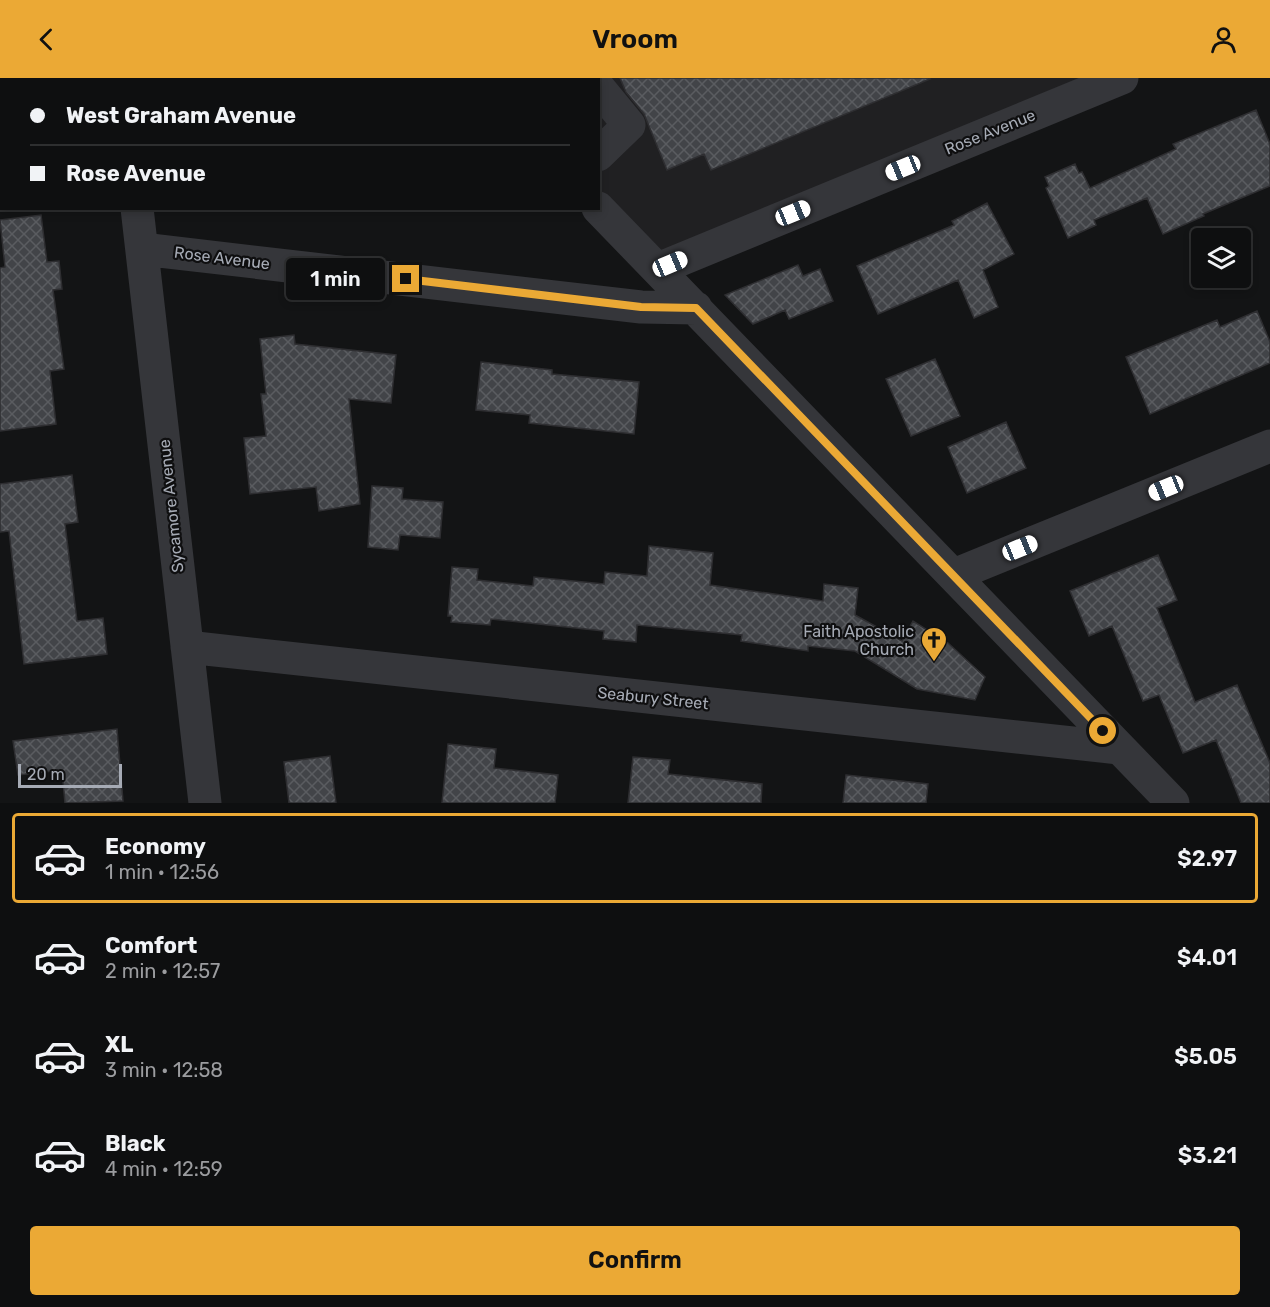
<!DOCTYPE html>
<html lang="en">
<head>
<meta charset="utf-8">
<style>
	:root { --surface:#0e0f10; --page:#1c1d1e; --text:#f1f3f6; --muted:#9b9c9f; --line:#2e2f30; --accent:#eba935 }
	body { margin:0; font-family:Rubik,sans-serif; background:var(--page); color:var(--text); height:100vh; display:flex; flex-direction:column; font-size:22px; white-space:nowrap }
	* { box-sizing:border-box; margin:0 }
	p { font-size:20px; color:var(--muted) }
	.icon { flex:none; width:33px; height:33px; fill:none; stroke:currentColor; stroke-width:2; stroke-linecap:round; stroke-linejoin:round }
	.map { position:relative; height:725px; overflow:hidden }
	.side { display:flex; flex-direction:column; background:var(--surface); flex:1 }
	.side>* { flex:none }
	.banner { position:absolute; left:0px; top:0px; width:600px; height:132px; box-shadow:0 3px 9px #0003,0 0 0 2px var(--line); display:grid; align-content:center; height:132px; padding:0 30px; background:var(--surface) }
	.buttons { position:absolute; left:1191px; top:150px; display:grid; gap:12px }
	.buttons a { display:grid; place-items:center; width:60px; height:60px; border-radius:6px; background:var(--surface); box-shadow:0 3px 9px #0003,0 0 0 2px var(--line); font-size:30px }
	.scale { position:absolute; left:18px; bottom:15px; width:104px; box-sizing:border-box; padding-left:6px; border:3px solid #a6abb5; border-top:0; font-size:16px; line-height:21px; white-space:nowrap; color:#a6abb5; -webkit-text-stroke:4px #0f0f10; paint-order:stroke }
	.end { position:absolute; width:27px; height:27px; margin:-14px; border:8px solid #eba935; background:#111; box-shadow:0 0 0 3px #111 }
	.from { border-radius:50% }
	.bubble { position:absolute; height:42px; border-radius:6px; background:var(--surface); box-shadow:0 3px 9px #0003,0 0 0 2px var(--line); font-size:20px; font-weight:600; line-height:42px; text-align:center }
	.car { position:absolute; width:18px; height:36px; margin:-18px -9px; border-radius:8px; box-shadow:0 0 4px 2px #0007; background:linear-gradient(#fff 24%,#345 0 40%,#fff 0 76%,#345 0 86%,#fff 0) }
	.banner b { display:flex; align-items:center; gap:21px; height:57px; font-size:22px }
	.banner b+b { border-top:2px solid var(--line) }
	.banner i { width:15px; height:15px; background:var(--text) }
	ul { padding:10px 0 0; list-style:none }
	li { display:flex; align-items:center; gap:18px; height:90px; margin:0 12px 9px; padding:0 18px; border:3px solid transparent; border-radius:6px }
	li div { flex:1 }
	li b { display:block; font-size:22px }
	li em { font-style:normal; font-weight:600 }
	li.on { border-color:var(--accent) }
	li>.icon { width:54px; height:54px; stroke-width:1.5 }
	.primary-button { display:flex; gap:12px; margin-top:auto; padding:12px 30px }
	.primary-button a { flex:1; height:69px; border-radius:6px; background:var(--accent); color:#111; font-size:24px; font-weight:600; line-height:69px; text-align:center }
	header { display:flex; justify-content:space-between; align-items:center; height:78px; padding:0 30px; background:var(--accent); color:#111; font-size:27px; font-weight:600 }
	.map>svg:first-child { display:block }
	.built { fill:#202022 }
	.building { fill:url(#building-cross-hatch); stroke:#2e2e31; stroke-width:1.5 }
	.lines { fill:none; stroke-linecap:round; stroke-linejoin:round }
	.minor { stroke:#35363a; stroke-width:33 }
	.route { stroke:#eba935; stroke-width:8 }
	.labels { text-anchor:middle; dominant-baseline:central; stroke-width:4.5; stroke-linejoin:round; paint-order:stroke }
	.street-label { font-size:16px; fill:#a6abb5; stroke:#0f0f10 }
	.poi-label { font-size:16px; fill:#a6abb5; stroke:#0f0f10; text-anchor:end }
</style>
</head>
<body>
<header><svg class="icon" aria-label="back" viewBox="0 0 24 24"><path d="M15 5l-7 7 7 7"/></svg>Vroom<svg class="icon" aria-label="person" viewBox="0 0 24 24"><circle cx="12" cy="8" r="4"/><path d="M4 21q1-7 8-7t8 7"/></svg></header>
<div class="map">
<svg width="1270" height="725" viewBox="0 0 1270 725">
	<defs>
		<pattern id="building-cross-hatch" width="8" height="8" patternUnits="userSpaceOnUse" patternTransform="scale(1.5)"><rect width="8" height="8" fill="#424448"/><path d="M0 0l8 8M0 8l8-8" fill="none" stroke="#5a5c60"/></pattern>
	</defs>
	<rect width="100%" height="100%" fill="#131415"/>
	<path class="built" d="M 466,0 L 1117,0 L 651,194 L 598,130 L 598,2 Z"/>
	<path class="building" d="M 620,0 L 929,0 L 930,1 L 711,92 L 704,76 L 667,92 L 644,36 L 626,14 Z
		M 1256,32 L 1270,66 L 1270,108 L 1203,136 L 1204,138 L 1163,156 L 1147,120 L 1094,142 L 1096,147 L 1068,160 L 1046,110 L 1049,108 L 1045,99 L 1075,86 L 1079,95 L 1082,94 L 1090,110 L 1176,71 L 1173,66 Z
		M 987,125 L 1014,176 L 983,192 L 998,229 L 974,240 L 958,202 L 878,236 L 857,188 L 954,147 L 952,143 Z
		M 41,137 L 47,184 L 59,183 L 62,211 L 53,212 L 64,291 L 50,293 L 56,346 L 0,353 L 0,190 L 5,189 L 0,142 Z
		M 798,187 L 803,198 L 820,191 L 833,223 L 789,241 L 785,232 L 753,246 L 725,217 Z
		M 1257,233 L 1270,264 L 1270,285 L 1150,336 L 1126,279 L 1217,242 L 1220,249 Z
		M 294,257 L 295,266 L 396,277 L 391,325 L 349,321 L 360,426 L 319,433 L 316,409 L 250,416 L 244,360 L 266,358 L 261,316 L 266,316 L 260,261 Z
		M 935,281 L 960,338 L 911,358 L 886,301 Z
		M 481,284 L 552,292 L 552,296 L 639,304 L 634,356 L 529,345 L 530,337 L 476,332 Z
		M 1006,344 L 1026,390 L 967,415 L 948,369 Z
		M 72,397 L 78,444 L 65,446 L 77,543 L 103,540 L 107,576 L 24,586 L 9,453 L 0,454 L 0,406 Z
		M 372,408 L 403,410 L 402,421 L 443,424 L 440,460 L 400,457 L 398,472 L 368,469 Z
		M 649,468 L 713,475 L 710,507 L 823,523 L 824,506 L 858,510 L 855,537 L 902,563 L 913,543 L 948,565 L 985,599 L 975,622 L 917,611 L 855,573 L 808,568 L 808,573 L 741,563 L 742,557 L 637,547 L 636,564 L 603,561 L 604,553 L 491,541 L 490,547 L 451,544 L 452,538 L 448,538 L 452,489 L 478,491 L 477,502 L 533,508 L 534,499 L 604,506 L 605,494 L 647,498 Z
		M 1158,477 L 1177,522 L 1157,530 L 1195,624 L 1237,607 L 1270,685 L 1270,725 L 1241,725 L 1216,662 L 1183,675 L 1159,617 L 1143,623 L 1112,548 L 1089,558 L 1070,513 Z
		M 117,651 L 123,723 L 65,725 L 62,692 L 18,697 L 13,663 Z
		M 448,666 L 496,671 L 494,690 L 558,697 L 555,725 L 442,725 Z
		M 330,678 L 336,725 L 289,725 L 284,684 Z
		M 633,679 L 670,682 L 668,696 L 762,706 L 761,725 L 628,725 Z
		M 846,697 L 928,706 L 926,725 L 843,725 Z"/>
	<g class="lines">
		<path class="minor" d="M 123,0 L 123,2
			M 471,0 L 473,2
			M 598,9 L 629,47 L 598,77
			M 137,130 L 205,725
			M 598,130 L 1173,725
			M 142,171 L 641,229 L 696,230
			M 658,191 L 1122,0
			M 954,497 L 1270,368
			M 187,569 L 1119,670"/>
	</g>
	<g class="lines">
		<path class="route" d="M 406,201 L 641,229 L 696,230 L 1103,653"/>
	</g>
	<defs>
		<symbol id="church-pin" viewBox="-11 -11 22 30"><path d="M0 17L-7.5 6A9.5 9.5 0 1 1 7.5 6Z" fill="#eba935" stroke="#0f0f10"/><path d="M-1.2-6h2.4v3.5h3.3v2.4h-3.3V6h-2.4V-.1h-3.3v-2.4h3.3Z" fill="#111"/></symbol>
	</defs>
	<g fill-rule="evenodd">
		<use href="#church-pin" x="919" y="547" width="30" height="40"/>
	</g>
	<g class="labels">
		<g class="street-label">
			<text transform="translate(990 54) rotate(-22)">Rose Avenue</text>
			<text transform="translate(222 180) rotate(7)">Rose Avenue</text>
			<text transform="translate(171 428) rotate(-96)">Sycamore Avenue</text>
			<text transform="translate(653 620) rotate(6)">Seabury Street</text>
		</g>
		<g class="poi-label">
			<text x="914" y="553">Faith Apostolic<tspan x="914" dy="18">Church</tspan></text>
		</g>
	</g>
</svg>
<div class="buttons">
<a><svg class="icon" aria-label="layers" viewBox="0 0 24 24"><path d="M12 4l9 5-9 5-9-5zM3 14l9 5 9-5"/></svg></a>
</div>
<div class="scale">20 m</div>
<i class="end from" style="left:1103px;top:653px"></i>
<i class="end" style="left:406px;top:201px"></i>
<div class="bubble" style="left:286px;top:180px;width:99px">1 min</div>
<i class="car" style="left:903px;top:90px;rotate:248deg"></i>
<i class="car" style="left:793px;top:135px;rotate:68deg"></i>
<i class="car" style="left:670px;top:186px;rotate:67deg"></i>
<i class="car" style="left:1166px;top:410px;rotate:248deg"></i>
<i class="car" style="left:1020px;top:470px;rotate:68deg"></i>
<div class="banner">
<b><i class="from"></i>West Graham Avenue</b>
<b><i></i>Rose Avenue</b>
</div>
</div>
<section class="side">
<ul>
<li class="on"><svg class="icon" aria-label="car" viewBox="0 0 24 24"><path d="M5 17H2v-5l4-1 3-4h7l3 4 3 1v5h-3M9 17h6M6 11h13"/><circle cx="7" cy="17" r="2"/><circle cx="17" cy="17" r="2"/></svg><div><b>Economy</b><p>1 min · 12:56</p></div><em>$2.97</em></li>
<li><svg class="icon" aria-label="car" viewBox="0 0 24 24"><path d="M5 17H2v-5l4-1 3-4h7l3 4 3 1v5h-3M9 17h6M6 11h13"/><circle cx="7" cy="17" r="2"/><circle cx="17" cy="17" r="2"/></svg><div><b>Comfort</b><p>2 min · 12:57</p></div><em>$4.01</em></li>
<li><svg class="icon" aria-label="car" viewBox="0 0 24 24"><path d="M5 17H2v-5l4-1 3-4h7l3 4 3 1v5h-3M9 17h6M6 11h13"/><circle cx="7" cy="17" r="2"/><circle cx="17" cy="17" r="2"/></svg><div><b>XL</b><p>3 min · 12:58</p></div><em>$5.05</em></li>
<li><svg class="icon" aria-label="car" viewBox="0 0 24 24"><path d="M5 17H2v-5l4-1 3-4h7l3 4 3 1v5h-3M9 17h6M6 11h13"/><circle cx="7" cy="17" r="2"/><circle cx="17" cy="17" r="2"/></svg><div><b>Black</b><p>4 min · 12:59</p></div><em>$3.21</em></li>
</ul>
<div class="primary-button"><a>Confirm</a></div>
</section>
</body>
</html>
